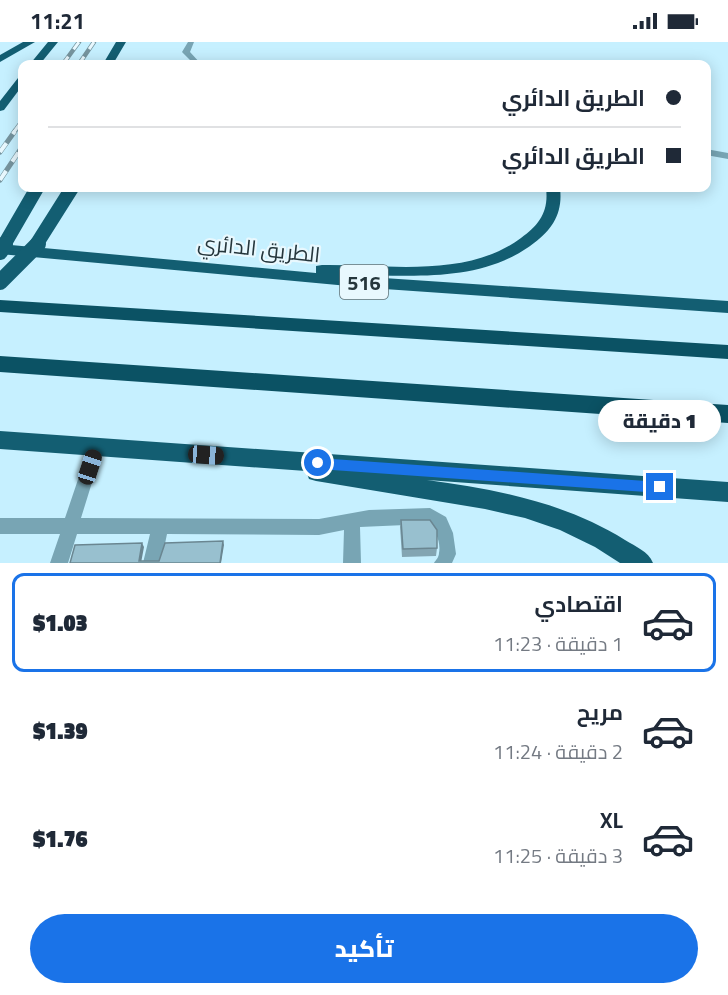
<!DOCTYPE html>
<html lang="ar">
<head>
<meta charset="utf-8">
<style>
	:root { --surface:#fff; --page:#f2f2f3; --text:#1f2937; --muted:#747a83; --line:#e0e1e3; --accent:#1a73e8 }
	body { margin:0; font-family:"Titillium Web",Cairo,sans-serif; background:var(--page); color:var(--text); direction:rtl; height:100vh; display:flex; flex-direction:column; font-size:22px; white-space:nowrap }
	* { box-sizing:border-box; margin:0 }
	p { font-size:20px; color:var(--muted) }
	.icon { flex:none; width:33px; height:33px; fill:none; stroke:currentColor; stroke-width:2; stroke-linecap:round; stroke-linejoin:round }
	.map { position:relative; height:521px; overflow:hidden; direction:ltr }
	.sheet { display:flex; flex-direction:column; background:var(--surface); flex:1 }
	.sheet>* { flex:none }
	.banner { position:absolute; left:18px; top:18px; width:693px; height:132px; border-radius:12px; box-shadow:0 3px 15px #0003; direction:rtl; display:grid; align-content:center; height:132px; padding:0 30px; background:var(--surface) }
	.end { position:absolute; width:27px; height:27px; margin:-14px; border:8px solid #1a73e8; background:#fff; box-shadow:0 0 0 3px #fff }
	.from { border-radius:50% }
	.bubble { position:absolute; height:42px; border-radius:21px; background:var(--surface); box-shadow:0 3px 15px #0003; font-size:20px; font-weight:800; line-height:42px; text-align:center; direction:rtl }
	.car { position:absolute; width:18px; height:36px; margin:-18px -9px; border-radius:8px; box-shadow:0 0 4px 2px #0007; background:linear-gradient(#222 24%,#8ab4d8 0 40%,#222 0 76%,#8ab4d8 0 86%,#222 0) }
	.banner b { display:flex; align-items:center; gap:21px; height:57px; font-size:22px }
	.banner b+b { border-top:2px solid var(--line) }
	.banner i { width:15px; height:15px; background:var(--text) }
	ul { padding:10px 0 0; list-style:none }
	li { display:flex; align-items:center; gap:18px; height:99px; margin:0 12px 9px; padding:0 18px; border:3px solid transparent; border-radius:12px }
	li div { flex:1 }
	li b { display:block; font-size:22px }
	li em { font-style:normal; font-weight:800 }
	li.on { border-color:var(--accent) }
	li>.icon { width:54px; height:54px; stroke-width:1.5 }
	.button { display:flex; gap:12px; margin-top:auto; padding:12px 30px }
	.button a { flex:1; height:69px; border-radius:36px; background:var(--accent); color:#fff; font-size:24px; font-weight:800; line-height:69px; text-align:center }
	.status { display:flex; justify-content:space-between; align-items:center; height:42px; padding:0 30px; background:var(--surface); direction:ltr }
	.status svg { height:16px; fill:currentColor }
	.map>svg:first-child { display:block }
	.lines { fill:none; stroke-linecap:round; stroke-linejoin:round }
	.service { fill:#78a5b4; fill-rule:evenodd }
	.minor { fill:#78a5b4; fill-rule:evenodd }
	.trunk { fill:#135e72; fill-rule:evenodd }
	.motorway { fill:#0b5264; fill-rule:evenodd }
	.rail-far1-casing { stroke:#76949e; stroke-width:4.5 }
	.rail-casing { stroke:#76949e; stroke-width:5 }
	.rail-far1 { stroke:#e8f8fe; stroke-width:3; stroke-dasharray:9; stroke-linecap:butt }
	.rail { stroke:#e8f8fe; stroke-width:4; stroke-dasharray:11; stroke-linecap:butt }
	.trunk-bridge-far1 { stroke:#135e72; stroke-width:14 }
	.trunk-bridge { stroke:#135e72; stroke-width:16 }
	.wall { fill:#83a5b2 }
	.shaded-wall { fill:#6a8691 }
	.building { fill:#98c0cf; stroke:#6a8691; stroke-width:1.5 }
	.route { fill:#1a73e8 }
	.labels { text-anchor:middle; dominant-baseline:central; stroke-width:4.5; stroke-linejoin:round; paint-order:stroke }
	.shield { fill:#e8f8fe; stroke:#607076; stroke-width:1.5 }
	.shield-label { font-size:20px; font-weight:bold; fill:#25363c }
	.street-label { font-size:21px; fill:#25363c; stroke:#e8f8fe }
</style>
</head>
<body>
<div class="status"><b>11:21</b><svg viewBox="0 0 49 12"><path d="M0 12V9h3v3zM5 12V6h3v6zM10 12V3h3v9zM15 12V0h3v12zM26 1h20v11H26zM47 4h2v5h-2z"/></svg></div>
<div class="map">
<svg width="728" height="521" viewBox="0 0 728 521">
	<rect width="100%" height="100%" fill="#c6f0ff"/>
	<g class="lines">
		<path class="service" d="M 188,0 L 194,0 L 190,10 L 201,22 L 194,22 L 182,10 Z
			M 96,399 L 101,400 L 103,405 L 81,476 L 319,477 L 369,468 L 430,466 L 446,475 L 453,491 L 456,512 L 452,521 L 434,521 C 436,518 439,515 439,511 C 441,501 436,487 428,482 L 360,485 L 361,521 L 343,521 L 344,488 L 319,493 L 167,492 L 161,521 L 143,521 L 150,492 L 77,492 L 68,521 L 50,521 L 60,492 L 0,492 L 0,476 L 65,476 L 89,405 L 91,400 Z"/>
		<path class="minor" d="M 706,107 L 728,111 L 728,117 L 706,113 Z"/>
		<path class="trunk" d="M 23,0 L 35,0 L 0,20 L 0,13 Z
			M 48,0 L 58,0 L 40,22 L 30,22 Z
			M 116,0 L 126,0 L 113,22 L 103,22 Z
			M 22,35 L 22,44 L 4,68 L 0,69 L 0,59 L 18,36 Z
			M 546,146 L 560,146 C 563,170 553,187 534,201 C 478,244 405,232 339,233 L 728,259 L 728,271 L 370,246 L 0,212 L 0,202 L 316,231 L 316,224 L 322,223 C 386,222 466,237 521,196 C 539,183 549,170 546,146 Z
			M 0,389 L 728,440 L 728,460 L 427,438 C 496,447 566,461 625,498 C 636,505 648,509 653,521 L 620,521 L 595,505 L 560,488 L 525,476 L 485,467 L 316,439 L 309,437 L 306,429 L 0,407 Z"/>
		<path class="motorway" d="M 0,258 L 728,303 L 728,317 L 0,270 Z
			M 0,314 L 728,363 L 728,381 L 0,330 Z"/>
		<defs>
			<path id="rail-far1" d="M 63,22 L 79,0
				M 79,22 L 94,0
				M 14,90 L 22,79"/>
			<path id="rail" d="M 0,110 L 15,89
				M 0,138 L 22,105"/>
		</defs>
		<use href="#rail-far1" class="rail-far1-casing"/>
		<use href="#rail" class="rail-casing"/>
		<use href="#rail-far1" class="rail-far1"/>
		<use href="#rail" class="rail"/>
		<path class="trunk-bridge-far1" d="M 4,203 L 37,146
			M 36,203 L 72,146"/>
		<path class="trunk-bridge" d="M 0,210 L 5,202
			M 0,240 L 38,202"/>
	</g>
	<path class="wall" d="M 401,478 L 437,506 L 436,514 L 402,515 L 400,485 Z"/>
	<path class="shaded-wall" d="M 223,499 L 224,503 L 221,521 L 220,521 Z
		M 142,501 L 144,505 L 141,521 L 139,519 Z"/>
	<path class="building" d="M 401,478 L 430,478 L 437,488 L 437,506 L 403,507 Z
		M 223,499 L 220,521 L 70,521 L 75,503 L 142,501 L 139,519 L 159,519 L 165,501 Z"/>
	<path class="route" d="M 318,416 L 660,440 L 666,445 L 660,451 L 318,427 L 311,421 Z"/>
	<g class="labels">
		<rect class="shield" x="340" y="223" width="48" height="34" rx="4.5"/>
		<g class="shield-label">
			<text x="364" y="240">516</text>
		</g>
		<g class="street-label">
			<text transform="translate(259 206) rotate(6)">الطريق الدائري</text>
		</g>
	</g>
</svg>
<i class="end from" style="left:318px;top:421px"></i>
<i class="end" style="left:660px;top:445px"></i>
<div class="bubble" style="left:598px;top:358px;width:123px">1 دقيقة</div>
<i class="car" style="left:206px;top:413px;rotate:94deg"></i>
<i class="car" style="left:90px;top:425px;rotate:18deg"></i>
<div class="banner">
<b><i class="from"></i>الطريق الدائري</b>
<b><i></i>الطريق الدائري</b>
</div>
</div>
<section class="sheet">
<ul>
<li class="on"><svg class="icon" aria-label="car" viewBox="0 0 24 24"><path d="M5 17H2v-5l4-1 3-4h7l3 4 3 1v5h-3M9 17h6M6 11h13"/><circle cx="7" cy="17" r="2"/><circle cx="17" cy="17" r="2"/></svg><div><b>اقتصادي</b><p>1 دقيقة · 11:23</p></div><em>$1.03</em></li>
<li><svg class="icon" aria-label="car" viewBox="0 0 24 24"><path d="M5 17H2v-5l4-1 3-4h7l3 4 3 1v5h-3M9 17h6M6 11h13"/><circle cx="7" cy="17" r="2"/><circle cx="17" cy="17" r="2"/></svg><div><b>مريح</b><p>2 دقيقة · 11:24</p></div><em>$1.39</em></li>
<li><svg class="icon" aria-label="car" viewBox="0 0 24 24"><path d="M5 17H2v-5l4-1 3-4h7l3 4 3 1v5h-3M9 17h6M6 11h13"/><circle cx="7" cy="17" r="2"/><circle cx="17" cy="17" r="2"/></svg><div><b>XL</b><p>3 دقيقة · 11:25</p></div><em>$1.76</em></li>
</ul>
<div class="button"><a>تأكيد</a></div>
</section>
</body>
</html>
